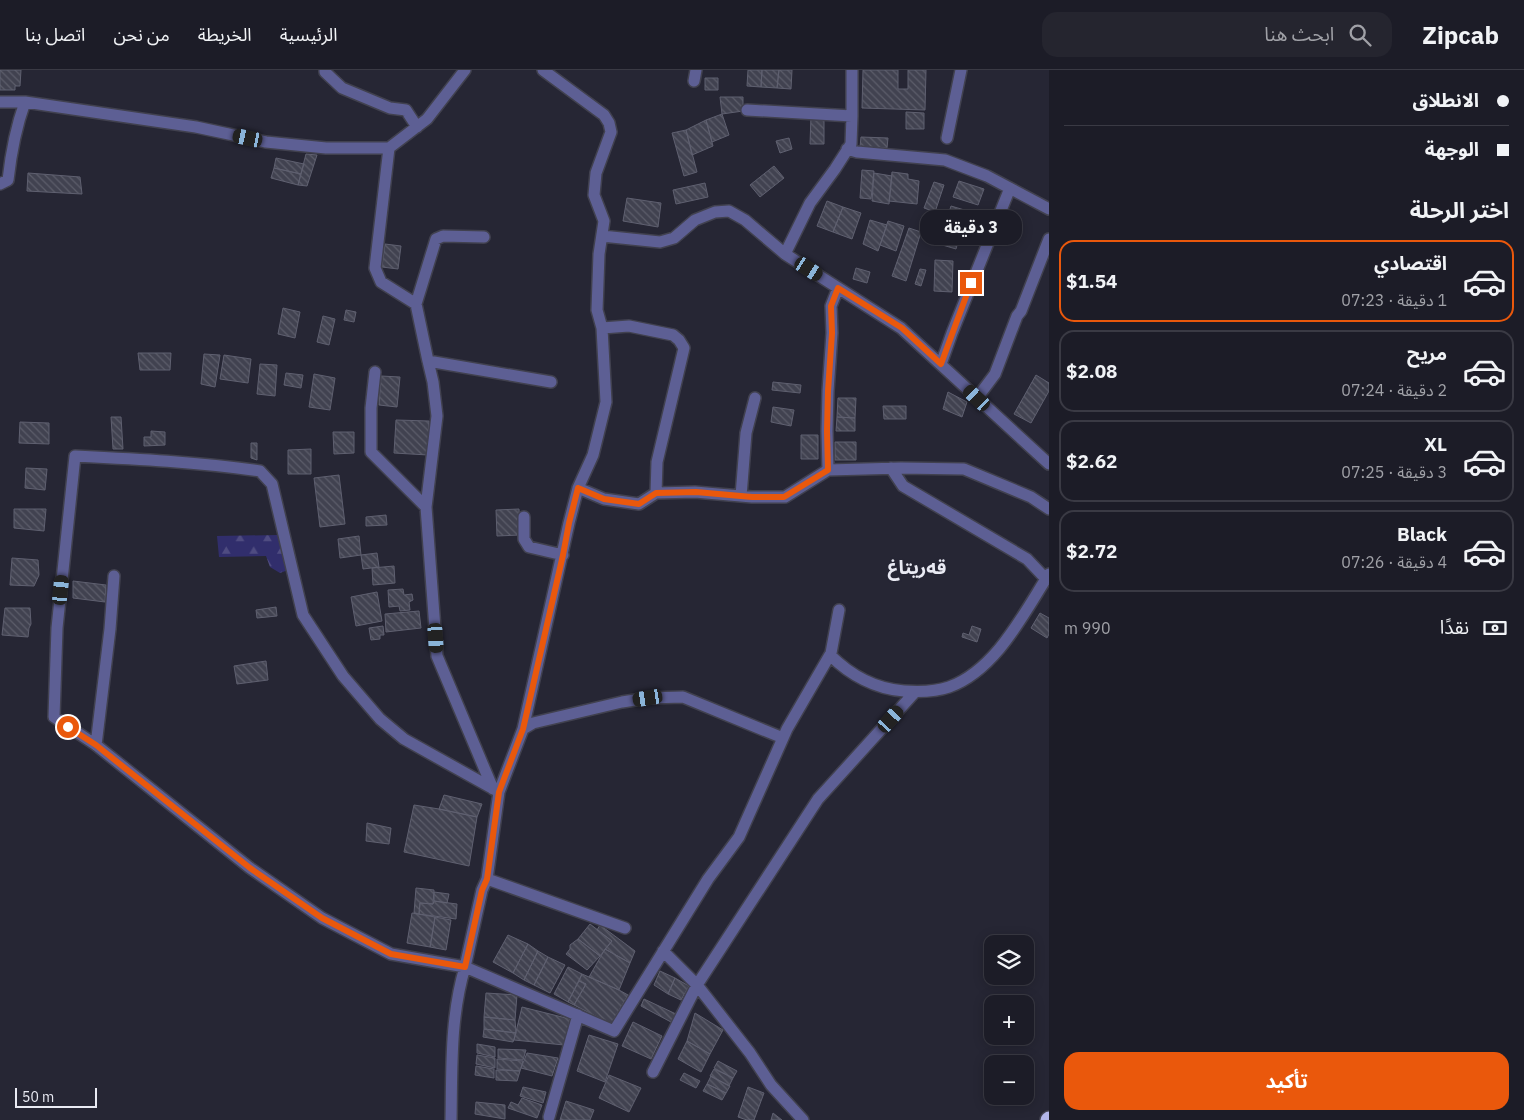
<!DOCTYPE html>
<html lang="ar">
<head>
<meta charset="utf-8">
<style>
	:root { --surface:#1c1c27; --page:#25252f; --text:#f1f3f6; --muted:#a0a1a7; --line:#3a3a44; --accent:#ea580c }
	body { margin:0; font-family:"IBM Plex Sans","Noto Sans Arabic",sans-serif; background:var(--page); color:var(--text); direction:rtl; height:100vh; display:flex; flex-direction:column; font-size:19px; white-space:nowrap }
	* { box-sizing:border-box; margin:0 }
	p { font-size:16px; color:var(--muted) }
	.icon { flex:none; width:28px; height:28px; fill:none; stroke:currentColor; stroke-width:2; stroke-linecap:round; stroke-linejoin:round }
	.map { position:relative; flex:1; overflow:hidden; direction:ltr }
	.details { display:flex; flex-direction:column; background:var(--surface); width:475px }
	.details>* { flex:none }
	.guide { display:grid; align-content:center; height:110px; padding:0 15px; background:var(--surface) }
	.controls { position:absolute; left:984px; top:865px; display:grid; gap:10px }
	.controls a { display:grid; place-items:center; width:50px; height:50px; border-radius:10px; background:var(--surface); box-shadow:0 2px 12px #0003,0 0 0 1px var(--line); font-size:25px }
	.scale { position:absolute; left:15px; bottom:12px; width:82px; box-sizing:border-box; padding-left:5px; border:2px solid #e9eaf3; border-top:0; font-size:14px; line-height:18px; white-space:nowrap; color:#e9eaf3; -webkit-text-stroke:4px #262634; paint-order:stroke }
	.end { position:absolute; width:22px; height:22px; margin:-11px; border:6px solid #ea580c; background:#fff; box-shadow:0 0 0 2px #fff }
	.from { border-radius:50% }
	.bubble { position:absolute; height:35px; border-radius:15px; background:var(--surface); box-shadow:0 2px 12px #0003,0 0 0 1px var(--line); font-size:16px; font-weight:700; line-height:35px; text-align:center; direction:rtl }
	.car { position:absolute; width:15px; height:30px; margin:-15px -8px; border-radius:6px; box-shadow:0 0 4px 1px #0007; background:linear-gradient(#222 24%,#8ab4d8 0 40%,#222 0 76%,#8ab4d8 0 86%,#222 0) }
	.guide b { display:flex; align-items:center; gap:18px; height:48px; font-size:19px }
	.guide b+b { border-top:1px solid var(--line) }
	.guide i { width:12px; height:12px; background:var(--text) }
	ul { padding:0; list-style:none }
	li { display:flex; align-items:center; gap:15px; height:82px; margin:0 10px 8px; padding:0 5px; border:2px solid var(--line); border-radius:15px }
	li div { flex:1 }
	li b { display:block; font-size:19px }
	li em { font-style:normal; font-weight:700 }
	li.on { border-color:var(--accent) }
	li>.icon { width:45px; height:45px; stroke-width:1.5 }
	h2 { padding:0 15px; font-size:22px; line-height:60px }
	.pay { display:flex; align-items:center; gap:12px; height:55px; padding:0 15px; font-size:19px }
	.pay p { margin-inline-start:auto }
	.cta { display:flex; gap:10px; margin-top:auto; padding:10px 15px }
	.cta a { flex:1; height:58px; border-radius:15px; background:var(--accent); color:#fff; font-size:20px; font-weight:700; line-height:58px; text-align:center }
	header { display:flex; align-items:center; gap:30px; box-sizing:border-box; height:70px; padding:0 25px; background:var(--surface); border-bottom:1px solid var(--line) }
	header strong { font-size:24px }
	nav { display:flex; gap:28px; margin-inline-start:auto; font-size:18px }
	.search { width:350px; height:45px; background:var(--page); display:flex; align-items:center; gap:12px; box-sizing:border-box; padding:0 18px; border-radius:15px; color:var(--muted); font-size:19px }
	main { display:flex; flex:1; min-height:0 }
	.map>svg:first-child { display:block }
	.forest { fill:url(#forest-firs) }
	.building { fill:url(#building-back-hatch); stroke:#5f6070 }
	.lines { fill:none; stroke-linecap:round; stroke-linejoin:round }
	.minor-casing { stroke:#41414f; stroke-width:14 }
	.highway-casing { stroke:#41414f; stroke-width:18 }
	.minor { stroke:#5d5f94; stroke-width:11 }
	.highway { stroke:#b2b5e9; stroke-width:15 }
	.route { stroke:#ea580c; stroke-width:6 }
	.labels { text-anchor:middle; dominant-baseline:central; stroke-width:4; stroke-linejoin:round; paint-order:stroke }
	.quarter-label { font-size:19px; font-weight:bold; fill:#e9eaf3; stroke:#262634 }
</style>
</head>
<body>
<header>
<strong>Zipcab</strong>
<div class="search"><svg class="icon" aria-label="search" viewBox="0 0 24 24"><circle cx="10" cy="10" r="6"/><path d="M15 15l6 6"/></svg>ابحث هنا</div>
<nav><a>الرئيسية</a><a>الخريطة</a><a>من نحن</a><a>اتصل بنا</a></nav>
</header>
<main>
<section class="details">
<div class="guide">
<b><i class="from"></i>الانطلاق</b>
<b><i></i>الوجهة</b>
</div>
<h2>اختر الرحلة</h2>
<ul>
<li class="on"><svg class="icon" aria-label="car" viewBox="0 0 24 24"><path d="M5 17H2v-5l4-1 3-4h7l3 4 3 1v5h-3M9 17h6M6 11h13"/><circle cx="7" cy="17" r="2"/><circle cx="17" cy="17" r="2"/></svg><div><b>اقتصادي</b><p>1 دقيقة · 07:23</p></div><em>$1.54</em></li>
<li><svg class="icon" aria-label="car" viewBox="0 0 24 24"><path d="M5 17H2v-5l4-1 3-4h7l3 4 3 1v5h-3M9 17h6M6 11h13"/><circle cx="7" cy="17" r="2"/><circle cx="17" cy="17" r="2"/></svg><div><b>مريح</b><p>2 دقيقة · 07:24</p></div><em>$2.08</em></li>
<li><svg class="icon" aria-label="car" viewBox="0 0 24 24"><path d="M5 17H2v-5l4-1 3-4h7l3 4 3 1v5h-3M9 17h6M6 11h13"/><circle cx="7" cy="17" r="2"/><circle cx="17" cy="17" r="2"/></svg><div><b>XL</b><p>3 دقيقة · 07:25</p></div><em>$2.62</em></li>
<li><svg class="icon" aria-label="car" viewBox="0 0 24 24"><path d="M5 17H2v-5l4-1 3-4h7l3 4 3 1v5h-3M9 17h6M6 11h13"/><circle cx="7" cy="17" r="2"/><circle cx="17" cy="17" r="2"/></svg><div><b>Black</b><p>4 دقيقة · 07:26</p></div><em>$2.72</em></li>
</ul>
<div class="pay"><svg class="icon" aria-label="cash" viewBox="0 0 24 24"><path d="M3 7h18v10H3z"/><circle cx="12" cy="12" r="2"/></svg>نقدًا<p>990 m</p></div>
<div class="cta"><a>تأكيد</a></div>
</section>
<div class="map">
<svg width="1049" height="1050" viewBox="0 0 1049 1050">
	<defs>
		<pattern id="forest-firs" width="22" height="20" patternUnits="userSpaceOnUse" patternTransform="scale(1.25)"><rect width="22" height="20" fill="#312e6c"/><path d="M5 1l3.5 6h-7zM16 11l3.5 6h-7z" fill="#4f4c81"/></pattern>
		<pattern id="building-back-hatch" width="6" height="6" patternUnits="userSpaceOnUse" patternTransform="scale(1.25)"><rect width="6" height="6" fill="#414250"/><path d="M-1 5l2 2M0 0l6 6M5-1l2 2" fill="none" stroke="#5c5d6a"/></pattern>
	</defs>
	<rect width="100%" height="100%" fill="#262634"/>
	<path class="forest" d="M 278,465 L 288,500 L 280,503 L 270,497 L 266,486 L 219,487 L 217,466 Z"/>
	<path class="building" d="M 0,0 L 21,0 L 20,16 L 15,16 L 15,20 L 0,20 Z
		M 748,0 L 762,0 L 761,17 L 747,16 Z
		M 762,0 L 779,0 L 777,18 L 761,17 Z
		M 779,0 L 792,0 L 791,19 L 777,18 Z
		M 863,0 L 898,0 L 898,19 L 908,19 L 908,0 L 926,0 L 925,40 L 862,38 Z
		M 705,8 L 718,8 L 718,20 L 705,20 Z
		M 720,27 L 743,27 L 743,41 L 722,44 Z
		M 906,42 L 924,43 L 924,59 L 906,59 Z
		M 722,44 L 729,65 L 712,72 L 706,50 Z
		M 811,46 L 824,46 L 824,74 L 810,74 Z
		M 706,50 L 713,76 L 692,85 L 686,60 Z
		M 686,60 L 697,102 L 684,106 L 672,63 Z
		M 861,67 L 888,68 L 887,78 L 860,77 Z
		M 789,68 L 792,79 L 780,83 L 776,71 Z
		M 306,84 L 317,85 L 307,116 L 298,115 Z
		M 276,88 L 304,94 L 301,104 L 274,98 Z
		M 774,96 L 784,108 L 760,127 L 750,115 Z
		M 274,98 L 301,104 L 298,115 L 271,108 Z
		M 862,100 L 874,101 L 871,129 L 860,128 Z
		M 892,102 L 908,104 L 908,109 L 919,111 L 917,134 L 889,131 Z
		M 28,103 L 80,107 L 82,124 L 27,121 Z
		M 874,103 L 892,106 L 889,134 L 872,131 Z
		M 959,111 L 984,119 L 978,135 L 953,127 Z
		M 934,112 L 944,115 L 935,142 L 924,138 Z
		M 705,113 L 708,127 L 676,134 L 673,120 Z
		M 627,128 L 661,133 L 658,157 L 623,151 Z
		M 827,131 L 843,137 L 833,162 L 817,156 Z
		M 951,136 L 978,144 L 970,168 L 960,164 L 956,179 L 939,174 Z
		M 843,137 L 861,143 L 852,169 L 833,162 Z
		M 870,150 L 887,155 L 878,181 L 863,174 Z
		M 888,151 L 904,156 L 896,181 L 880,175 Z
		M 909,158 L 921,162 L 906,211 L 892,206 Z
		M 385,174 L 401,176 L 398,199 L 382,197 Z
		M 935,190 L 953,191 L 952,222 L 934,221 Z
		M 856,198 L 870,202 L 867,213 L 853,209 Z
		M 920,199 L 926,200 L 921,216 L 915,214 Z
		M 283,238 L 300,242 L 295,268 L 278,264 Z
		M 346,240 L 356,242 L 354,252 L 344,250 Z
		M 323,246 L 335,249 L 329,275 L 317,272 Z
		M 138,283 L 171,283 L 170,300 L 140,300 Z
		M 204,284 L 220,285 L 215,317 L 201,314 Z
		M 224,285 L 251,289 L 248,313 L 220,309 Z
		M 260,294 L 277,295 L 275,326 L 257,324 Z
		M 286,303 L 303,305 L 301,318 L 284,315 Z
		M 314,304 L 335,308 L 330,340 L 309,337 Z
		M 1036,305 L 1049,313 L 1049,321 L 1031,353 L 1014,344 Z
		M 381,306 L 400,307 L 397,337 L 379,335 Z
		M 773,312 L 801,315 L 800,323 L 772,320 Z
		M 948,322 L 967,332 L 962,347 L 943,339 Z
		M 838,328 L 856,328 L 855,348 L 837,347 Z
		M 883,336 L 906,336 L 906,349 L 884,349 Z
		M 773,337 L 794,340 L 791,356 L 771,352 Z
		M 111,347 L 121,347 L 123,379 L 113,379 Z
		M 837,347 L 855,348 L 855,361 L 836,361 Z
		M 396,350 L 429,351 L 428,385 L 394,383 Z
		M 20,352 L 49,353 L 49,374 L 19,373 Z
		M 151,361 L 165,362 L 165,375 L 144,376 L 144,367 L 151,367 Z
		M 333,362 L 354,362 L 354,383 L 334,384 Z
		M 801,365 L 818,365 L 818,389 L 801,389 Z
		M 835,372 L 856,372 L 856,390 L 835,390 Z
		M 251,373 L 257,373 L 257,390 L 251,388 Z
		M 311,379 L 311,404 L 288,404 L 288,380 Z
		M 26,398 L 47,399 L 45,420 L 25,418 Z
		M 339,405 L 345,454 L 320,457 L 314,408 Z
		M 14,439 L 46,439 L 44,461 L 14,458 Z
		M 519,439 L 520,465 L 497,466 L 496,440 Z
		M 386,445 L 387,455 L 366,456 L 366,447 Z
		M 359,466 L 361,485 L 340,488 L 338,469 Z
		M 377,483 L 379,497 L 363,499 L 361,485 Z
		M 12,488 L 38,490 L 39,505 L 34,516 L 10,515 Z
		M 394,496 L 395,513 L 373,515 L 372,498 Z
		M 73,511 L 106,515 L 105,532 L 73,528 Z
		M 403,519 L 404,525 L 412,524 L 413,530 L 409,532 L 410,540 L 400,541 L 399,536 L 389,537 L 388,520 Z
		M 377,522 L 382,551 L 356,556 L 351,527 Z
		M 276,537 L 277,546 L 257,548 L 256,540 Z
		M 5,538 L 30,538 L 31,554 L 29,558 L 28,567 L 2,565 Z
		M 419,541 L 421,558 L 386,562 L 385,544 Z
		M 1040,543 L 1049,548 L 1049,564 L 1047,568 L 1031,558 Z
		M 383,556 L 384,565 L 380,565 L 380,569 L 371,570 L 369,558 Z
		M 972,556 L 981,559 L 977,572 L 962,567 L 963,563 L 969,565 Z
		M 266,591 L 268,610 L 237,614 L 234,596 Z
		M 444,725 L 482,734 L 477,747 L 439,739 Z
		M 414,735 L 439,739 L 477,747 L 469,796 L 404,782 Z
		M 367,753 L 391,758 L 389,774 L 366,771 Z
		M 416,818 L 434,820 L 433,834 L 420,833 L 419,844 L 414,843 Z
		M 434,822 L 449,824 L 447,833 L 434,831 Z
		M 434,831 L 457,834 L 456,849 L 419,844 L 420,833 L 433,834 Z
		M 412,843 L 435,847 L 430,877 L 407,873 Z
		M 435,847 L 451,850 L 446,880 L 430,877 Z
		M 590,854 L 612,871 L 600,886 L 578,869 Z
		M 600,855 L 635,881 L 630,893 L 605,879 L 612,871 L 597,860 Z
		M 508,865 L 528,874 L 513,903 L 493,892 Z
		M 578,869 L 600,886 L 587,900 L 566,884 L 570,879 L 570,875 Z
		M 528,874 L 538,881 L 524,910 L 513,903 Z
		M 605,879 L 630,893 L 619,920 L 589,907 Z
		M 538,881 L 548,887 L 534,915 L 524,910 Z
		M 548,887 L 565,895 L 550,923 L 534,915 Z
		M 568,897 L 582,904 L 568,932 L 554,924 Z
		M 660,901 L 675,908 L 668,924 L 654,915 Z
		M 582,904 L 619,920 L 628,925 L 611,954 L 574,935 L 586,914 L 579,911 Z
		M 675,908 L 689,916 L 681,930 L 668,924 Z
		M 579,911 L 586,914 L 574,935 L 568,932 Z
		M 486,923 L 517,925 L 515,950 L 484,947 Z
		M 644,929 L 676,944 L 671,952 L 641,936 Z
		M 522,937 L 570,949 L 564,975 L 514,970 Z
		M 695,943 L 723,960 L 710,984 L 687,971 Z
		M 484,947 L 515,950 L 516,963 L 484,959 Z
		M 633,952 L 662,966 L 651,989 L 622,976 Z
		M 484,959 L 516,963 L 513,972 L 483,967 Z
		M 589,965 L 618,974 L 605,1012 L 577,1001 Z
		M 687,971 L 710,984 L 701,1002 L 678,989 Z
		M 477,974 L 495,977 L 495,987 L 477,983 Z
		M 498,979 L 526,980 L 523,990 L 498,988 Z
		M 527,983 L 558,988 L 552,1006 L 521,998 Z
		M 477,985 L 495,988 L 495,998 L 476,994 Z
		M 497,989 L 523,991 L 520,1001 L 497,999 Z
		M 718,991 L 737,1001 L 733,1008 L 714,998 Z
		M 476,996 L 494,999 L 494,1008 L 475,1005 Z
		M 714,999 L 733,1008 L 729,1016 L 710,1006 Z
		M 496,1000 L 520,1001 L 517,1011 L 496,1010 Z
		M 684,1003 L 700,1011 L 696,1018 L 680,1010 Z
		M 609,1005 L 641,1018 L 629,1042 L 599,1028 Z
		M 711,1006 L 730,1016 L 726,1023 L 707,1014 Z
		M 707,1014 L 726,1023 L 722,1030 L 703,1021 Z
		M 523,1017 L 546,1022 L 543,1033 L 520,1026 Z
		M 748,1017 L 764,1023 L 754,1050 L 747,1050 L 738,1047 Z
		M 522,1028 L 542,1035 L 537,1048 L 508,1038 L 511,1032 L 518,1035 Z
		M 566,1031 L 594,1040 L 590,1050 L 560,1050 Z
		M 476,1032 L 505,1035 L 505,1049 L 475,1044 Z
		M 773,1043 L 782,1050 L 771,1050 Z"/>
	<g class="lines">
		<defs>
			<path id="minor" d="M 325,0 L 325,2 L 342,18 L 390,38 L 406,40 L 417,57
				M 852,0 L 852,46 L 851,74 L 835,99 L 810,133 L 785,184 L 901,258 L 1049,394
				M 694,11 L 696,0
				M 0,32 L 25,32
				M 747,40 L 852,46
				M 947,68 L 961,0
				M 389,78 L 375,198 L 381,212 L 416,234 L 428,291 L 433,312 L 437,346 L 426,437 L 437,586 L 493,719
				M 847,79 L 857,82 L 945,90 L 987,106 L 1049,139
				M 0,114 L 8,110 C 11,83 16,57 25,32 L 196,57 L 266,72 L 326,78 L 389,78 L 427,49 L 465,0
				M 602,166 L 660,172 L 674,168 L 695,150 L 715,142 L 729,141 L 745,150 L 785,184
				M 838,218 L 831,236 L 832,263 L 828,321 L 827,361 L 828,400 L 901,398 L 964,399 L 1031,427 L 1049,439
				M 416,234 L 436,169 L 443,166 L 484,167
				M 602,258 L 629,256 L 673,265 L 679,270 L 684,278 L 657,392 L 656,423
				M 428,291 L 551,312
				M 941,294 L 952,263 L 1010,118
				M 375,302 L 371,338 L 371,382 L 426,437
				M 977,328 L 995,304 L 1017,246 L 1021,241 L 1049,169
				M 891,398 L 903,416 L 1027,489 L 1046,509
				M 578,418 L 604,429 L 639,434 L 656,423 L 695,422 L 752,427 L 785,427 L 828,400
				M 741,426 L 746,363 L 755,328
				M 524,447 L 524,469 L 529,477 L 563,485
				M 830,585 C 850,605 876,619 904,621 C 919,622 935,622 949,617 C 996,600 1024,543 1049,504
				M 523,659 L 533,653 L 622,632 L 648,628 L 683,627 L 783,668
				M 96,675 L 110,559 L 114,506
				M 499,722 L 523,659 L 569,453 L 578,418 L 593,385 L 606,332 L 602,258 L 597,240 L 599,184 L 604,151 L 594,125 L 596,103 L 611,62 L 609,53 L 604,45 L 543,0
				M 487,809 L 625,858
				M 663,881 L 697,915 L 750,983 L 771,1015 L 803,1050
				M 653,1002 L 697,915 L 818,729 L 915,622
				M 549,1047 L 578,945
				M 451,1050 C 452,999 450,947 465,897 L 482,820 L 487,809 L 499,722 L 404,669 L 380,649 L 343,606 L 303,545 L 272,414 L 260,401 C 198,392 137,389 75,386 L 57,558 L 54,647 L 96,675 L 250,798 L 322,848 L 391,884 L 465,897 L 614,961 L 708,809 L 739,767 L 787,659 L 831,583 L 839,540"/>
			<path id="highway" d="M 1048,1050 L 1049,1049"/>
		</defs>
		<use href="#minor" class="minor-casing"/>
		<use href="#highway" class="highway-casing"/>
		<use href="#minor" class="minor"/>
		<use href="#highway" class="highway"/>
	</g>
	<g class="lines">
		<path class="route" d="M 68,657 L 96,675 L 250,798 L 322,848 L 391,884 L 465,897 L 482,820 L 487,809 L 499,722 L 523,659 L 563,485 L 569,453 L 578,418 L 604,429 L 639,434 L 656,423 L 696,422 L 752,427 L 784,427 L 828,400 L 827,361 L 828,321 L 832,263 L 831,236 L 838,218 L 902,258 L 941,294 L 971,213"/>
	</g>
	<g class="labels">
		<g class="quarter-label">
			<text x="917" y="497">قەریتاغ</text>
		</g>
	</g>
</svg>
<div class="controls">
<a><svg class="icon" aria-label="layers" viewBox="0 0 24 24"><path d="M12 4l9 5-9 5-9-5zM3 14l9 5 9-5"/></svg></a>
<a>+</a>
<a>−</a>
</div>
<div class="scale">50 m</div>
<i class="end from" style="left:68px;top:657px"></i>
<i class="end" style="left:971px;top:213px"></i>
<div class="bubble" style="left:920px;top:140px;width:102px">3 دقيقة</div>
<i class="car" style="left:248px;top:68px;rotate:282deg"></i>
<i class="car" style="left:809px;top:199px;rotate:123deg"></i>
<i class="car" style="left:977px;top:328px;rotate:313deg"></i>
<i class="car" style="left:61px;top:520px;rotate:6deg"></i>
<i class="car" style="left:436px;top:568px;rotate:176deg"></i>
<i class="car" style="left:648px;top:628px;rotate:261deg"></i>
<i class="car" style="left:891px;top:649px;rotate:42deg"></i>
</div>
</main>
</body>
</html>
